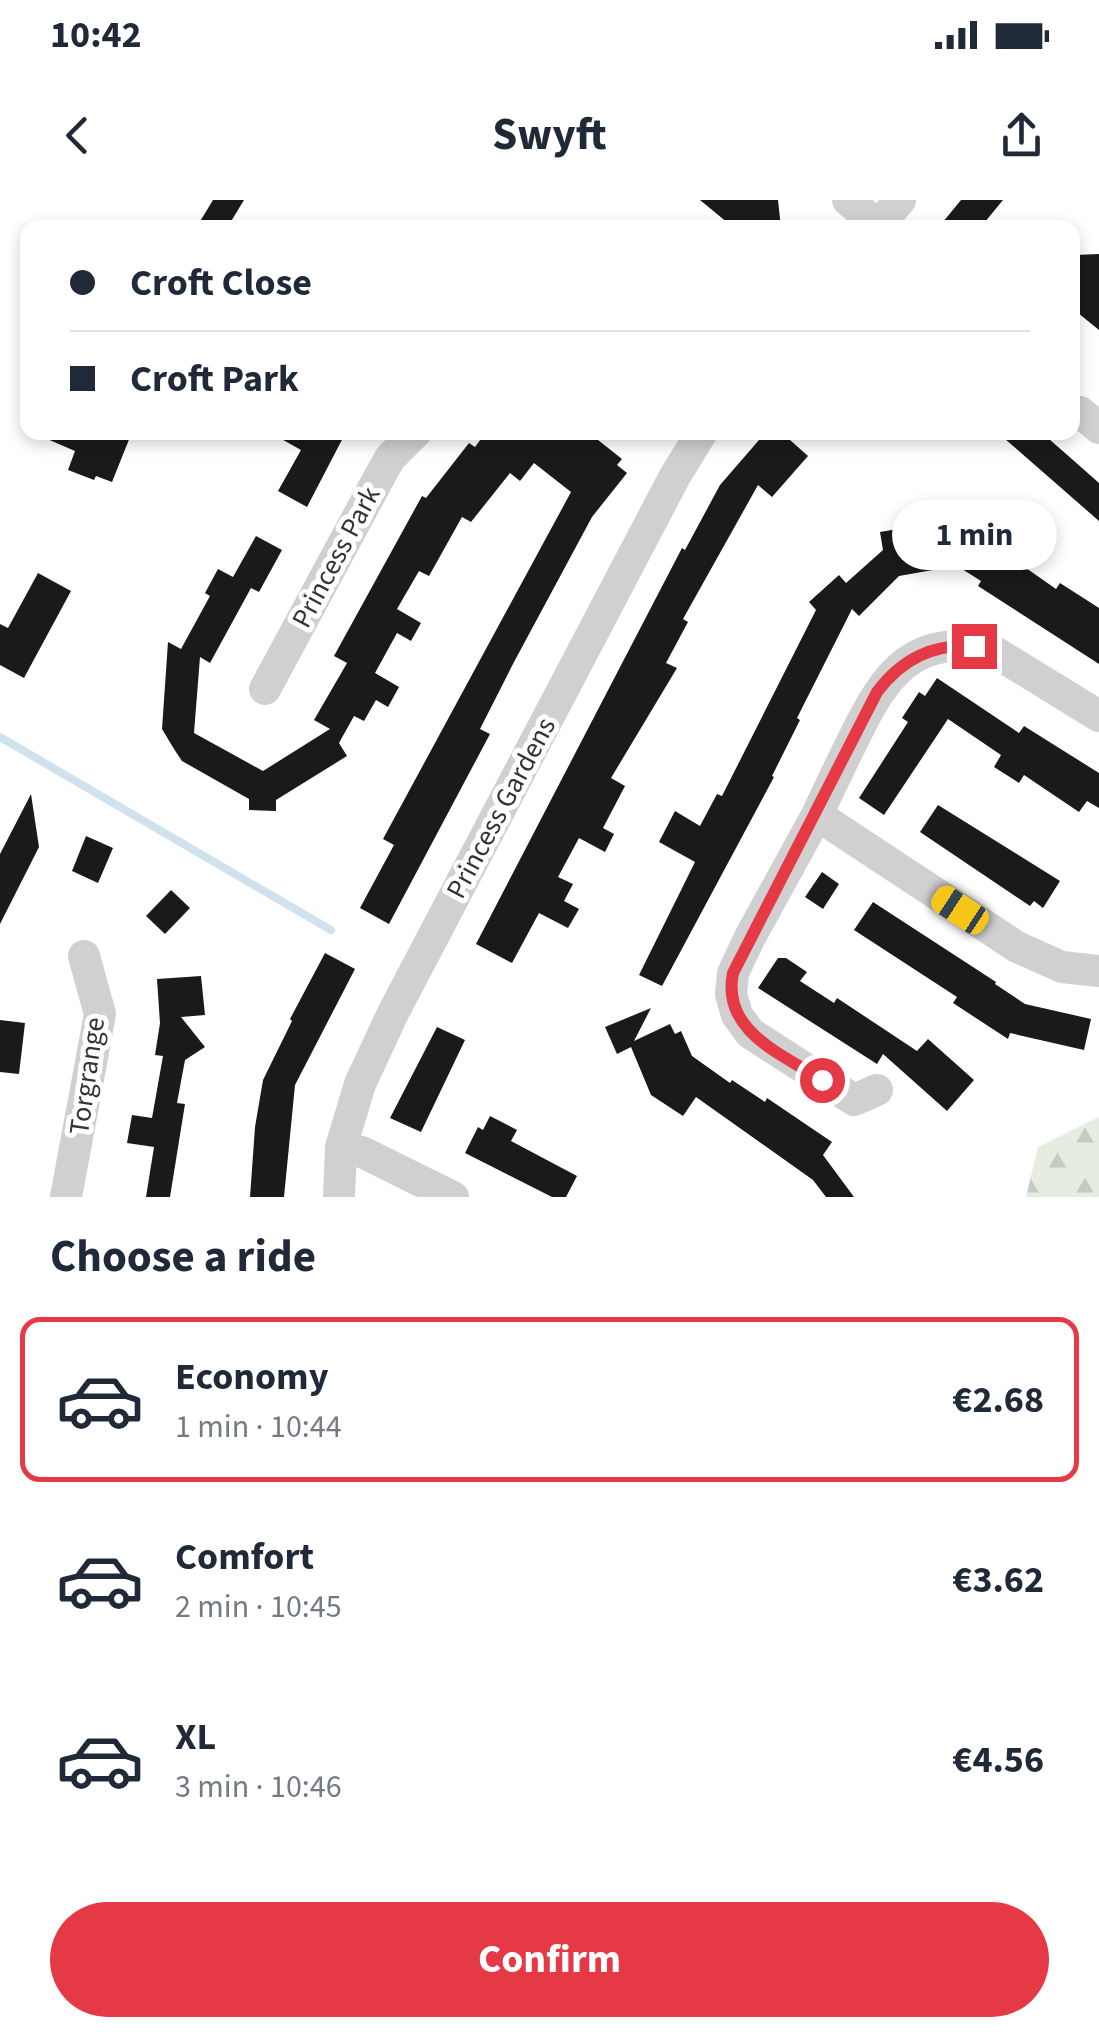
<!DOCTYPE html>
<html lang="en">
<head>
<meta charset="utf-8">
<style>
	:root { --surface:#fff; --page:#f6f6f7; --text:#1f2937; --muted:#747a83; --line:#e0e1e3; --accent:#e63946 }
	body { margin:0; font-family:"Source Sans 3",sans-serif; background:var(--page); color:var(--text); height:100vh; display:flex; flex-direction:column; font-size:38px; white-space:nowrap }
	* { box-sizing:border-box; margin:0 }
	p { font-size:32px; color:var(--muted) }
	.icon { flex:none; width:55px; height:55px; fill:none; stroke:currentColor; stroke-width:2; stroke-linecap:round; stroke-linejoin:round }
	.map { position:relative; height:997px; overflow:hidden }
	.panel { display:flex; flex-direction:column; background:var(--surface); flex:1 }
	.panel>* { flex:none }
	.hud { position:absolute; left:20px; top:20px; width:1060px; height:220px; border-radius:20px; box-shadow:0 5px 15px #0003; display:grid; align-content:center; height:220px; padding:0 50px; background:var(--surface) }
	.end { position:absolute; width:45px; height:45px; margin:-22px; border:12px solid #e63946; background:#fff; box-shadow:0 0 0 5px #fff }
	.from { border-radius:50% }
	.bubble { position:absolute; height:70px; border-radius:35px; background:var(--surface); box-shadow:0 5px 15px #0003; font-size:32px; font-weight:700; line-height:70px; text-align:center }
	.car { position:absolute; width:30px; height:60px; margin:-30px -15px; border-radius:12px; box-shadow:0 0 8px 2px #0007; background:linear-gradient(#f5c518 24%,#345 0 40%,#f5c518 0 76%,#345 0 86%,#f5c518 0) }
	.hud b { display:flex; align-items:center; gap:35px; height:95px; font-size:38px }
	.hud b+b { border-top:2px solid var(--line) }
	.hud i { width:25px; height:25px; background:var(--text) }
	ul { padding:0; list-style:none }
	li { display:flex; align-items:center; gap:30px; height:165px; margin:0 20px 15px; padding:0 30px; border:5px solid transparent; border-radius:20px }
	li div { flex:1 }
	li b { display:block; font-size:38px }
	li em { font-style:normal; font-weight:700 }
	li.on { border-color:var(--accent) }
	li>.icon { width:90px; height:90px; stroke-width:1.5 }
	h2 { padding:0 50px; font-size:45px; line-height:120px }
	.cta { display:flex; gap:20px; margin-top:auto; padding:20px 50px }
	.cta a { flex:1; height:115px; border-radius:60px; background:var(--accent); color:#fff; font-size:40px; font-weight:700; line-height:115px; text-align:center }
	.status { display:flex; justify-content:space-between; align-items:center; height:70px; padding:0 50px; background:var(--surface); direction:ltr }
	.status svg { height:28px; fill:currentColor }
	header { display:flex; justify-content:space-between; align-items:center; height:130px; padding:0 50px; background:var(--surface); font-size:45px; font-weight:700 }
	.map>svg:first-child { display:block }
	.forest { fill:url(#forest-firs) }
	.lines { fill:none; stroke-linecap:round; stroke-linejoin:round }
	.stream { stroke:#cfe2ee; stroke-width:8 }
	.building { fill:#1a1a1a }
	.minor { stroke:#d0d0d0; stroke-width:32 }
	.route { stroke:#e63946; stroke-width:12 }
	.labels { text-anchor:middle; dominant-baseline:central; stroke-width:10; stroke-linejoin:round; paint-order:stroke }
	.street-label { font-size:28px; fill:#333; stroke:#fff }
</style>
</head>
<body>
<div class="status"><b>10:42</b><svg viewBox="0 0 49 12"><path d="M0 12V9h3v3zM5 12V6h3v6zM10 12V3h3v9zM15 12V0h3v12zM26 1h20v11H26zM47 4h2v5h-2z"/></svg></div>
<header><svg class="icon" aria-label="back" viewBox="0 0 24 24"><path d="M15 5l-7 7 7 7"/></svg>Swyft<svg class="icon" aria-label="share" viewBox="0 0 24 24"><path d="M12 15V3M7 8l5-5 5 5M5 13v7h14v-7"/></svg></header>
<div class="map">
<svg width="1099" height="997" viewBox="0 0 1099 997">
	<defs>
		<pattern id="forest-firs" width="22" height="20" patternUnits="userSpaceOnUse" patternTransform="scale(2.5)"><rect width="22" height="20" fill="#e6ecdf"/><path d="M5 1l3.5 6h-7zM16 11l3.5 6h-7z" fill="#c6cbc0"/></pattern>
	</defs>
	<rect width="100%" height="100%" fill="#fff"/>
	<path class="forest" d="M 1099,917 L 1099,997 L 1026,997 L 1038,947 Z"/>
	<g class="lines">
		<path class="stream" d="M 0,537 L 331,730"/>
	</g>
	<path class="building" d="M 213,0 L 244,0 L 227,28 L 196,28 Z
		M 700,0 L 778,0 L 781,28 L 734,28 Z
		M 961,0 L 1003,0 L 980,28 L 938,28 Z
		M 1099,54 L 1099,130 L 1078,113 L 1075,55 Z
		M 31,232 L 132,232 L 112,282 L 96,276 L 94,280 L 68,270 L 75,251 Z
		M 269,232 L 346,232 L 307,307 L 278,291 L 301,250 Z
		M 486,232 L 588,232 L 622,259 L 617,265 L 627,273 L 592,317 L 514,462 L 480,529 L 490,534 L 389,724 L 360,708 L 394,645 L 383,639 L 571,292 L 534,263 L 520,281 L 510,273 L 471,322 L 462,317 L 429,376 L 419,371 L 397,409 L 421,423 L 411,441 L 397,433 L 375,473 L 399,487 L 388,507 L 376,500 L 364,521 L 354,516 L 339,543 L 347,556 L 276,600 L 276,611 L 249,610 L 249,599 L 182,561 L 174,549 L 162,529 L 168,442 L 181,449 L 210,396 L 205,393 L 218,369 L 233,377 L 256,336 L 282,350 L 259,392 L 251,388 L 210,463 L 200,457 L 194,533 L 263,571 L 330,529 L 314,520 L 347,463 L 334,456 L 422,296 L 426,298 L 469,243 L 475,247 Z
		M 766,232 L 781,232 L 808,256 L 772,297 L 758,285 L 683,419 L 688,422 L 666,463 L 677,468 L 611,578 L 625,586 L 603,628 L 614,634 L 605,652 L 579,638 L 558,677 L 573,684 L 564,701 L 579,709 L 568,728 L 539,713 L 512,763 L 476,744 L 682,348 L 685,350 L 720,285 Z
		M 997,232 L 1041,232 L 1073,260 L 1099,283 L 1099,321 Z
		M 909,327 L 911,339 L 938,335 L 944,368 L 899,376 L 859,416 L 852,409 L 797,518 L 800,520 L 772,576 L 774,577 L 662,786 L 639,775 L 695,662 L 659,642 L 675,611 L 700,626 L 717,594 L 722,596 L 816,410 L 809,402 L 839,375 L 846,383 L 883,350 L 880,332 Z
		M 979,342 L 1000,356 L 1003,352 L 1056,389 L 1060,383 L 1099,408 L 1099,464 L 978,386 L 981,381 L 962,369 Z
		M 38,373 L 71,391 L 24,478 L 0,465 L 0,424 L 8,428 Z
		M 937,478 L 1019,533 L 1024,526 L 1099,573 L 1099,608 L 1087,601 L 1079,612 L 1024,575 L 1019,583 L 994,567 L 1001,555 L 948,519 L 884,615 L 859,598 L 908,522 L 902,518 L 919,492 L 925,496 Z
		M 31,594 L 39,647 L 0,724 L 0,654 Z
		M 938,605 L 1060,681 L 1043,708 L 1034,701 L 1030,706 L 920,632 Z
		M 86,636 L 113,648 L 98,683 L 72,671 Z
		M 822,672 L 839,684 L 823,709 L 805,697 Z
		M 171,690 L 190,708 L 165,734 L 146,716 Z
		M 873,702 L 996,782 L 995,784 L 1025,804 L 1091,819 L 1084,850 L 1010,833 L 1008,839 L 953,803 L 957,797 L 854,730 Z
		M 325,753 L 355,769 L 295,885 L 284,997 L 250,997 L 255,927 L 263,880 L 292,821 L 290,819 Z
		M 778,758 L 786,758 L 807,772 L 800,781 L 834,803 L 837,798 L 917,851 L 928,839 L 974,880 L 947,911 L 883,854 L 877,864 L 758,788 Z
		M 201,776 L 205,815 L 181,817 L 205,847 L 185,860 L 177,903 L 185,904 L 170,997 L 146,997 L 154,947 L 127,943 L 132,915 L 152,918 L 163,856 L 155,855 L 160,823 L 157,779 Z
		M 651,808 L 634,841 L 670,824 L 675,834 L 681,831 L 692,856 L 730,883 L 732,880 L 765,902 L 767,898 L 832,942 L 823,955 L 854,997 L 826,997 L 813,980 L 696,897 L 683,916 L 651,895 L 631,847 L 617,854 L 605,827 Z
		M 0,820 L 25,823 L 19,874 L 0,872 Z
		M 437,827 L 465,840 L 421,932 L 390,918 Z
		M 490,916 L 517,930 L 511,941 L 577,976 L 566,997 L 552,997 L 465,953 L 478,927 L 483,930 Z"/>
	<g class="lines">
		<path class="minor" d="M 848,0 L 878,26
			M 876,28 L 900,0
			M 1080,212 L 1099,228
			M 265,489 L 381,274 L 390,258 L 416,232
			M 1099,516 L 993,451 C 915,431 885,474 855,536 C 842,562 829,589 817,615 L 1017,747 L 1062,767 L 1099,771
			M 817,615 L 750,737 L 733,773 L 731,794 L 737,815 L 750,833 L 854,900 L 877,890
			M 341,947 L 362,952 L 453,997
			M 66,997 L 100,814 L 84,756
			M 339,997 L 341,947 L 360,884 L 393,813 L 675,276 L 702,232"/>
	</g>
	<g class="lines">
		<path class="route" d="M 822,880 C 782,854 721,831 733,773 L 877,492 C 902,459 932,444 974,446"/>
	</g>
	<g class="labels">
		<g class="street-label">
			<text transform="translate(336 357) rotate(-62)">Princess Park</text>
			<text transform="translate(501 608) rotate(-62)">Princess Gardens</text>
			<text transform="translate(87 876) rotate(-82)">Torgrange</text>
		</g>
	</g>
</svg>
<i class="end from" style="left:822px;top:880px"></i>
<i class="end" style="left:974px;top:446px"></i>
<div class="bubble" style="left:892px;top:300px;width:165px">1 min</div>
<i class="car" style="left:960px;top:710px;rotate:303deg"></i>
<div class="hud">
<b><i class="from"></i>Croft Close</b>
<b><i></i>Croft Park</b>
</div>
</div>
<section class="panel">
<h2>Choose a ride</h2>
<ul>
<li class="on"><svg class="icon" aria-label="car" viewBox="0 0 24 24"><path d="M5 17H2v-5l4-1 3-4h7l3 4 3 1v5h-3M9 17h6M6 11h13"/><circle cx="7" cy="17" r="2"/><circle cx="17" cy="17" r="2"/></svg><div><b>Economy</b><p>1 min · 10:44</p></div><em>€2.68</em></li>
<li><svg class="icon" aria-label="car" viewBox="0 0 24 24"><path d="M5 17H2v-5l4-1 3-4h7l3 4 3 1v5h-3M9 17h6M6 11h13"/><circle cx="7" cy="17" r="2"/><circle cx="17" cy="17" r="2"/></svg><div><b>Comfort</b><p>2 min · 10:45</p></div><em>€3.62</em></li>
<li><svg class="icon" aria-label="car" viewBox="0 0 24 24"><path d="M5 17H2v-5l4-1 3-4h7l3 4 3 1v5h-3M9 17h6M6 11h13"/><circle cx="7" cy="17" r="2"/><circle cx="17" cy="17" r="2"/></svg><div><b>XL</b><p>3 min · 10:46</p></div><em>€4.56</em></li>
</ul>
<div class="cta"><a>Confirm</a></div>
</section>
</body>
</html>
